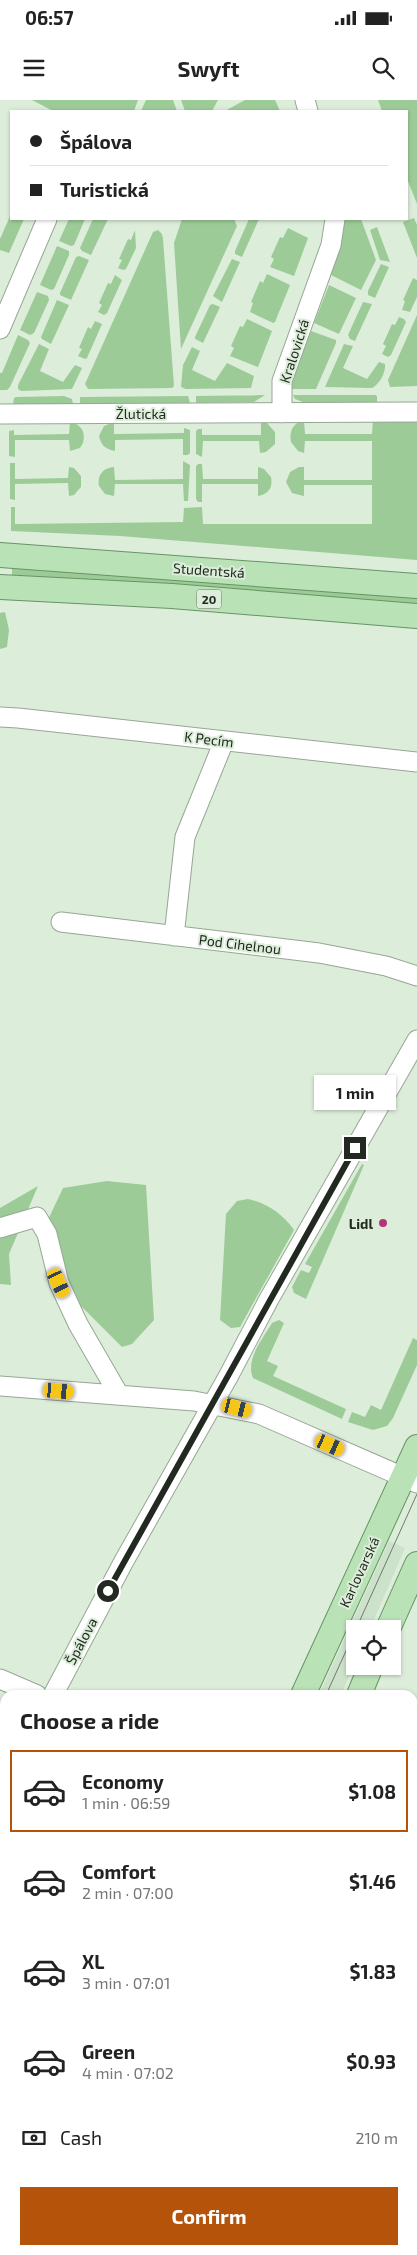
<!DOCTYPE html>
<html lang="en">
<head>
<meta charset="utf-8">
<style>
	:root { --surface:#fff; --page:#f6f6f6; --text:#222; --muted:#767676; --line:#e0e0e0; --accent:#b45309 }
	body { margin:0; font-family:"Exo 2",sans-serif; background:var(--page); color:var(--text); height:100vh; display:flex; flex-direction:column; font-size:19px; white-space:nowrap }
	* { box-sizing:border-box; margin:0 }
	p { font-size:16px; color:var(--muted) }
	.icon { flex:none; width:28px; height:28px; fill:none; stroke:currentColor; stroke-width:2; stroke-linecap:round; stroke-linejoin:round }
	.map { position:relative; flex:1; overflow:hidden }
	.sheet { position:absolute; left:0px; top:1590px; width:418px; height:565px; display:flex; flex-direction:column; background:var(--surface); border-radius:15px 15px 0 0; box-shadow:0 1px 4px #0004 }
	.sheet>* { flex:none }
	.top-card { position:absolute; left:10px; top:10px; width:398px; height:110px; border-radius:0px; box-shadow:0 1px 4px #0004; display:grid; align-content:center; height:110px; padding:0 20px; background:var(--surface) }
	.tools { position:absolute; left:346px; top:1520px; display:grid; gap:10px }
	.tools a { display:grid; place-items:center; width:55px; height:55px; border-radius:0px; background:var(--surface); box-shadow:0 1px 4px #0004; font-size:25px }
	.end { position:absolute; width:22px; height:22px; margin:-11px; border:6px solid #222921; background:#fff; box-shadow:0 0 0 2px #fff }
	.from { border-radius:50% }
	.bubble { position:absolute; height:35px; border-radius:0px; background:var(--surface); box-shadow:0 1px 4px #0004; font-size:16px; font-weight:700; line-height:35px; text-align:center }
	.car { position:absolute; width:15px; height:30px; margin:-15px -8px; border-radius:6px; box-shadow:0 0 4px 1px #0007; background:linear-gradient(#f5c518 24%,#345 0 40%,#f5c518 0 76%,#345 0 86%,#f5c518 0) }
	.top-card b { display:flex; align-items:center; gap:18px; height:48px; font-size:19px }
	.top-card b+b { border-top:1px solid var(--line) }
	.top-card i { width:12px; height:12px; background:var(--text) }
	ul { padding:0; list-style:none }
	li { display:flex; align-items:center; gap:15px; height:82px; margin:0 10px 8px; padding:0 10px; border:2px solid transparent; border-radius:0px }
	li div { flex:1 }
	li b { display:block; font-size:19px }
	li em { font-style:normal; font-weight:700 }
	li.active { border-color:var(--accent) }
	li>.icon { width:45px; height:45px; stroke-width:1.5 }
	h2 { padding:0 20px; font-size:22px; line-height:60px }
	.pay { display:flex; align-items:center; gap:12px; height:55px; padding:0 20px; font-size:19px }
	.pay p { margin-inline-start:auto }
	.primary-button { display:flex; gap:10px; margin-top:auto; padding:10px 20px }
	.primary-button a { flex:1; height:58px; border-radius:0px; background:var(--accent); color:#fff; font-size:20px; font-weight:700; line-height:58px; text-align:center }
	.status { display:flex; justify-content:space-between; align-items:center; height:35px; padding:0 25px; background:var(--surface); direction:ltr }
	.status svg { height:14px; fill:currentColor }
	header { display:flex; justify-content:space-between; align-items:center; height:65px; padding:0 20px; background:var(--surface); font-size:22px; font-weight:700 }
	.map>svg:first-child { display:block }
	.built { fill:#cce2ca }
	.green { fill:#9ccb98 }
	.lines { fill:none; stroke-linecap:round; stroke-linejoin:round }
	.minor-casing { stroke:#96a794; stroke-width:21 }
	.major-casing { stroke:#679463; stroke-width:26 }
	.minor { stroke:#fff; stroke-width:19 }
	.major { stroke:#bae2b7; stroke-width:24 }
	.tram { stroke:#6f7a6d; stroke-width:1 }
	.route { stroke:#222921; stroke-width:6 }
	.poi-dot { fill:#b73378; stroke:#dceeda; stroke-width:2 }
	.labels { text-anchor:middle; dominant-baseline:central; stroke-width:4; stroke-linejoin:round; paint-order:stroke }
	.shield { fill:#dceeda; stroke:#5a6458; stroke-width:1 }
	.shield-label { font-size:12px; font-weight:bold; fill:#222921 }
	.street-label { font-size:14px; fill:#222921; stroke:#dceeda }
	.poi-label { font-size:14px; font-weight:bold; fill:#222921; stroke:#dceeda; text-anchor:end }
</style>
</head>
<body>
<div class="status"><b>06:57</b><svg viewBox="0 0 49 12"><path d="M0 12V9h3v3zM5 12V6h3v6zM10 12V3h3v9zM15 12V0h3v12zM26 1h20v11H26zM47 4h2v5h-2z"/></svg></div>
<header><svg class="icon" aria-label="menu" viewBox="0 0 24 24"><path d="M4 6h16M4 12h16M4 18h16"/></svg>Swyft<svg class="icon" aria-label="search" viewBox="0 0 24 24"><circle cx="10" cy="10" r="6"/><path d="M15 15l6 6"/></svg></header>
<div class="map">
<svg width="417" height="2155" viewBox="0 0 417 2155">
	<rect width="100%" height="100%" fill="#dceeda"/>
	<path class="built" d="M 389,1441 L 405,1448 L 370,1529 L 355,1529 L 355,1562 L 341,1595 L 319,1595 Z"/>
	<path class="green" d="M 32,0 L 138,0 L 134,11 L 53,11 Z
		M 146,0 L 173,0 L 177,11 L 141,11 Z
		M 181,0 L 218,0 L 212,11 L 185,11 Z
		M 245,0 L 275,0 L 280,11 L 225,11 Z
		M 378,0 L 417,0 L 417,104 L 406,76 L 406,11 L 382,11 Z
		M 11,114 L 11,119 L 24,119 L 9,153 L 0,150 L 0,139 Z
		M 414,118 L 417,125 L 417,158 L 403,122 Z
		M 69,119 L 85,119 L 74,145 L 71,146 L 59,141 Z
		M 93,119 L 108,119 L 91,155 L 82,151 L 80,148 Z
		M 182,119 L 234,119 L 237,126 L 181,249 L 174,143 Z
		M 249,119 L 259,119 L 242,157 L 235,154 L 235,151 Z
		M 345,119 L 361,119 L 376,160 L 361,190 L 331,175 L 342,137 Z
		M 377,127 L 390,162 L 380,160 L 370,130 Z
		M 288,128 L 308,138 L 294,176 L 270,167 L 274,159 L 271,157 L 280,137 L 283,138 Z
		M 135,130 L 136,148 L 126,169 L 123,170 L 118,168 L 122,160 L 119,159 L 128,139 L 131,140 Z
		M 158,130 L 162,134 L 163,139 L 174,286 L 172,288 L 88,289 L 85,284 L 153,132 Z
		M 57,146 L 69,151 L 69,155 L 54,189 L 51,190 L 40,185 Z
		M 79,156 L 89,160 L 71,200 L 60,195 L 60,193 L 76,157 Z
		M 232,159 L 240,162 L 222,202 L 213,196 Z
		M 381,164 L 389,167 L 375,198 L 368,195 L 368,191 Z
		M 267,174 L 290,185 L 275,222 L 273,223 L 250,212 L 253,203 L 251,202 L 260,181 L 263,183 Z
		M 115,175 L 122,180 L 107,213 L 104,215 L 98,212 L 102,205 L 99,203 L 108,183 L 111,184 Z
		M 413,178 L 417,180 L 417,197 L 410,212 L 402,210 L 405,201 L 403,200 Z
		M 329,185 L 356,198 L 339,234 L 314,223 Z
		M 37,192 L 48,196 L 49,200 L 34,233 L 30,235 L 20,230 Z
		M 57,200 L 69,205 L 51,244 L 42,239 L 41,237 Z
		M 363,202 L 372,204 L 355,241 L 350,239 L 348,235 Z
		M 213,204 L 220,207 L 203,243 L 195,239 L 195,237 L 210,205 Z
		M 417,215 L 417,286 L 390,287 L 388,280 Z
		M 399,217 L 404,219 L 406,222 L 391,255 L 388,257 L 382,254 L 386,246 L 383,244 L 392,224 L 395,225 Z
		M 247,219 L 272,231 L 258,267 L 230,256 L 234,248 L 231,246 L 240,226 L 243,227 Z
		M 95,221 L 102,224 L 87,258 L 85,259 L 78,256 L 82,249 L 79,248 L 88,227 L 91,229 Z
		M 311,231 L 336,240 L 336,243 L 316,289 L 291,289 L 294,269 Z
		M 18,235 L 28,240 L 30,243 L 10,287 L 7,290 L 0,290 L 0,273 L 2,273 Z
		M 39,244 L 49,249 L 40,271 L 63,282 L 75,265 L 82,268 L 72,289 L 21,291 L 18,289 L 18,285 Z
		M 344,244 L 353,246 L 343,268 L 367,279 L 379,262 L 385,264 C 386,272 380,284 372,288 L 325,287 Z
		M 192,247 L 200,251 L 192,270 L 215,281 L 227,263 L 254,276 L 251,288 L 186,289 L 181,287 L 183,265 Z
		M 265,295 L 254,302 L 196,303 L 196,296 Z
		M 293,295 L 375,295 L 377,296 L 377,302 L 303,302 L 295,299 Z
		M 64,296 L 72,299 L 73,304 L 13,304 L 14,298 L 16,297 Z
		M 188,296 L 190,303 L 80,304 L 80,297 Z
		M 417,319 L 417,460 L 120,436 L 11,431 L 11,407 L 15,407 L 15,424 L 183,422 L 184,408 L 202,407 L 203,424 L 372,424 L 372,385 L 304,385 L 304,396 L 292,393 L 286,382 L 290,372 L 299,367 L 304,367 L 304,380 L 372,380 L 372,341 L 305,341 L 304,353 L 298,351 L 291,342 C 289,331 293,323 304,320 L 305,334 L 372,334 L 373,320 Z
		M 261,321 L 267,323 L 275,332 L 275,344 L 266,352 L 260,353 L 259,341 L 203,341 L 202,357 L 196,354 L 196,331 L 198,329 L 202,329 L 202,335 L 261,335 Z
		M 70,322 C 81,324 86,332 83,343 L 80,348 L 70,351 L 69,340 L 15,340 L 15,357 L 9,356 L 9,331 L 14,330 L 14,335 L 69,334 Z
		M 114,322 L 114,334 L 184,333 L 184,328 L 190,330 L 190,353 L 188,355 L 183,355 L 183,339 L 115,340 L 115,351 C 105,349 101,345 99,336 L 104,326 Z
		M 183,361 L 190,365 L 188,401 L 184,401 L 183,384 L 115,384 L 114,396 L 105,394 L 99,386 C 97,375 103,368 114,367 L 115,380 L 183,379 Z
		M 10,363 L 15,363 L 15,379 L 68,378 L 69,367 L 74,368 L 81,376 L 81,387 L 74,395 L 69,396 L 68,383 L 15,384 L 15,400 L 10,399 Z
		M 198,364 L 202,364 L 203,379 L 258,379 L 258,367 L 264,369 L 271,377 C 273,387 269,394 258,396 L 258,384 L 202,384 L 202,402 L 198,402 L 196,399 L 196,366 Z
		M 12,465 L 417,496 L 417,508 L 12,479 Z
		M 5,512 L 9,530 L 7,547 L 0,549 L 0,513 Z
		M 362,1064 L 364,1065 L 306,1199 L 294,1193 L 292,1187 L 301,1170 L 309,1173 L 312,1167 L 305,1164 Z
		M 107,1081 L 146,1085 L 154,1220 L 132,1244 L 122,1247 L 68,1193 L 46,1124 L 63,1088 Z
		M 38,1086 L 9,1154 L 11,1185 L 0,1184 L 0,1108 Z
		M 248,1099 C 267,1103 283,1114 294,1130 L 240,1227 L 231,1228 L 220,1220 L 226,1114 L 237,1101 Z
		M 279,1220 L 284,1223 L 267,1261 L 278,1266 L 273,1276 L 346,1309 L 342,1319 L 253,1278 C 245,1260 263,1238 272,1223 Z
		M 413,1238 L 417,1240 L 417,1265 L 393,1318 L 387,1326 L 373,1330 L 348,1322 L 352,1312 L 365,1317 L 371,1305 L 381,1310 Z
		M 0,2003 L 5,2008 L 5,2150 L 17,2150 L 14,2155 L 0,2155 Z
		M 142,2150 L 218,2150 L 212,2155 L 140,2155 Z"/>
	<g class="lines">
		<defs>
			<path id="minor" d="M 305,0 L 308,11
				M 0,229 L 47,119
				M 282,313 L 282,281 L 331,145 L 335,119
				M 0,314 L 417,312
				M 0,617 L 18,618 L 417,662
				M 61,822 L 319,853 L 386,866 L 417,876
				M 174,836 L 185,737 L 224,641
				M 0,1128 L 37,1117 L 47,1134 L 59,1183 L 78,1224 L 119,1295
				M 0,1286 L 194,1301 L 259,1314 L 417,1383
				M 0,1579 L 37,1595
				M 53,1595 L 124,1461 L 228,1277 L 269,1199 L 417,940
				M 412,1708 L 417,1710
				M 0,1712 L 5,1701
				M 412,1870 L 417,1872
				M 0,1970 L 5,1976
				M 412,2038 L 417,2040
				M 235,2155 L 238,2150"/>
			<path id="major" d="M 0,455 L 417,486
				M 0,487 L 172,496 L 417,516
				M 388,1529 L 417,1464
				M 303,1595 L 417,1347
				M 359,1595 L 371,1566
				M 55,2155 L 57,2150
				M 108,2155 L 110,2150"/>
		</defs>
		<use href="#minor" class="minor-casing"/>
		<use href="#major" class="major-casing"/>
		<use href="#minor" class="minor"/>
		<use href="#major" class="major"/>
		<path class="tram" d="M 356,1529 L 417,1394
			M 326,1595 L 355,1531
			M 84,2155 L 86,2150"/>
	</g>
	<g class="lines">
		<path class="route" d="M 108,1491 L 355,1048"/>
	</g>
	<circle class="poi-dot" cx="383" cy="1123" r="5"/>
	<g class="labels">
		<rect class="shield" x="196.5" y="489.5" width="25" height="19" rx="4"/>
		<g class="shield-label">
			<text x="209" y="499">20</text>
		</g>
		<g class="street-label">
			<text transform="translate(294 251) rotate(-72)">Kralovická</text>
			<text x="141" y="313">Žlutická</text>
			<text transform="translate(209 470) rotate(4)">Studentská</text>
			<text transform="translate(209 639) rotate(7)">K Pecím</text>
			<text transform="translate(240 844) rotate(7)">Pod Cihelnou</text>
			<text transform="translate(359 1472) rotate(-65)">Karlovarská</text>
			<text transform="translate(81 1541) rotate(-62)">Špálova</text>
		</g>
		<g class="poi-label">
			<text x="373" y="1123">Lidl</text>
		</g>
	</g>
</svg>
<div class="tools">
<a><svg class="icon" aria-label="locate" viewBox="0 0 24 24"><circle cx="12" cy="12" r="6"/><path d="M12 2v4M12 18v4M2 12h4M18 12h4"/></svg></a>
</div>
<i class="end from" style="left:108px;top:1491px"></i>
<i class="end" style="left:355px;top:1048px"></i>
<div class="bubble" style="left:314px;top:975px;width:82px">1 min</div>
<i class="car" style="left:59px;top:1183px;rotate:155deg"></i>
<i class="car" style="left:59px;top:1291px;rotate:95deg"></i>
<i class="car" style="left:237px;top:1308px;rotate:104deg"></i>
<i class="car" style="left:330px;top:1345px;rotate:114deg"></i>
<div class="top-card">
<b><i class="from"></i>Špálova</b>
<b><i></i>Turistická</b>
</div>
<section class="sheet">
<h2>Choose a ride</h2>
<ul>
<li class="active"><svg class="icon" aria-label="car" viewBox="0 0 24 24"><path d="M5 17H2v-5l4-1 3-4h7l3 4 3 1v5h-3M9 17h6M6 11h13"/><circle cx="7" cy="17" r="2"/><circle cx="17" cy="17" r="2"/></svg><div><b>Economy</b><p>1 min · 06:59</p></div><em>$1.08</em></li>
<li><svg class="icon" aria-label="car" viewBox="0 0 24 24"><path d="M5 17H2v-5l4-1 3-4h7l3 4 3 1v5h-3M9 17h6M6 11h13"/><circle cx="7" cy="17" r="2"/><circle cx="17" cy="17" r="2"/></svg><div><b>Comfort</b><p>2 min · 07:00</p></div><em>$1.46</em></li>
<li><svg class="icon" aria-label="car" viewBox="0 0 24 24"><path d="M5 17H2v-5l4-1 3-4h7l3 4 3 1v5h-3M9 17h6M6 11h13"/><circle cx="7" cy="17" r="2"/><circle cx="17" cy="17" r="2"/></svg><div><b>XL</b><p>3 min · 07:01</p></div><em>$1.83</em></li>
<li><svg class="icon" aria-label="car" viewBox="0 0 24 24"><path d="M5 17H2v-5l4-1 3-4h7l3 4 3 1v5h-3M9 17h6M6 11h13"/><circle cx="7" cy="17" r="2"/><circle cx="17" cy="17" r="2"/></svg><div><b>Green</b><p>4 min · 07:02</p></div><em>$0.93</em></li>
</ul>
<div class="pay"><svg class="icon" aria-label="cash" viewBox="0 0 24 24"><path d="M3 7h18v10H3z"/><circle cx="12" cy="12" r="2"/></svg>Cash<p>210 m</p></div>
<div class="primary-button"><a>Confirm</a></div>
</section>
</div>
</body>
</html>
